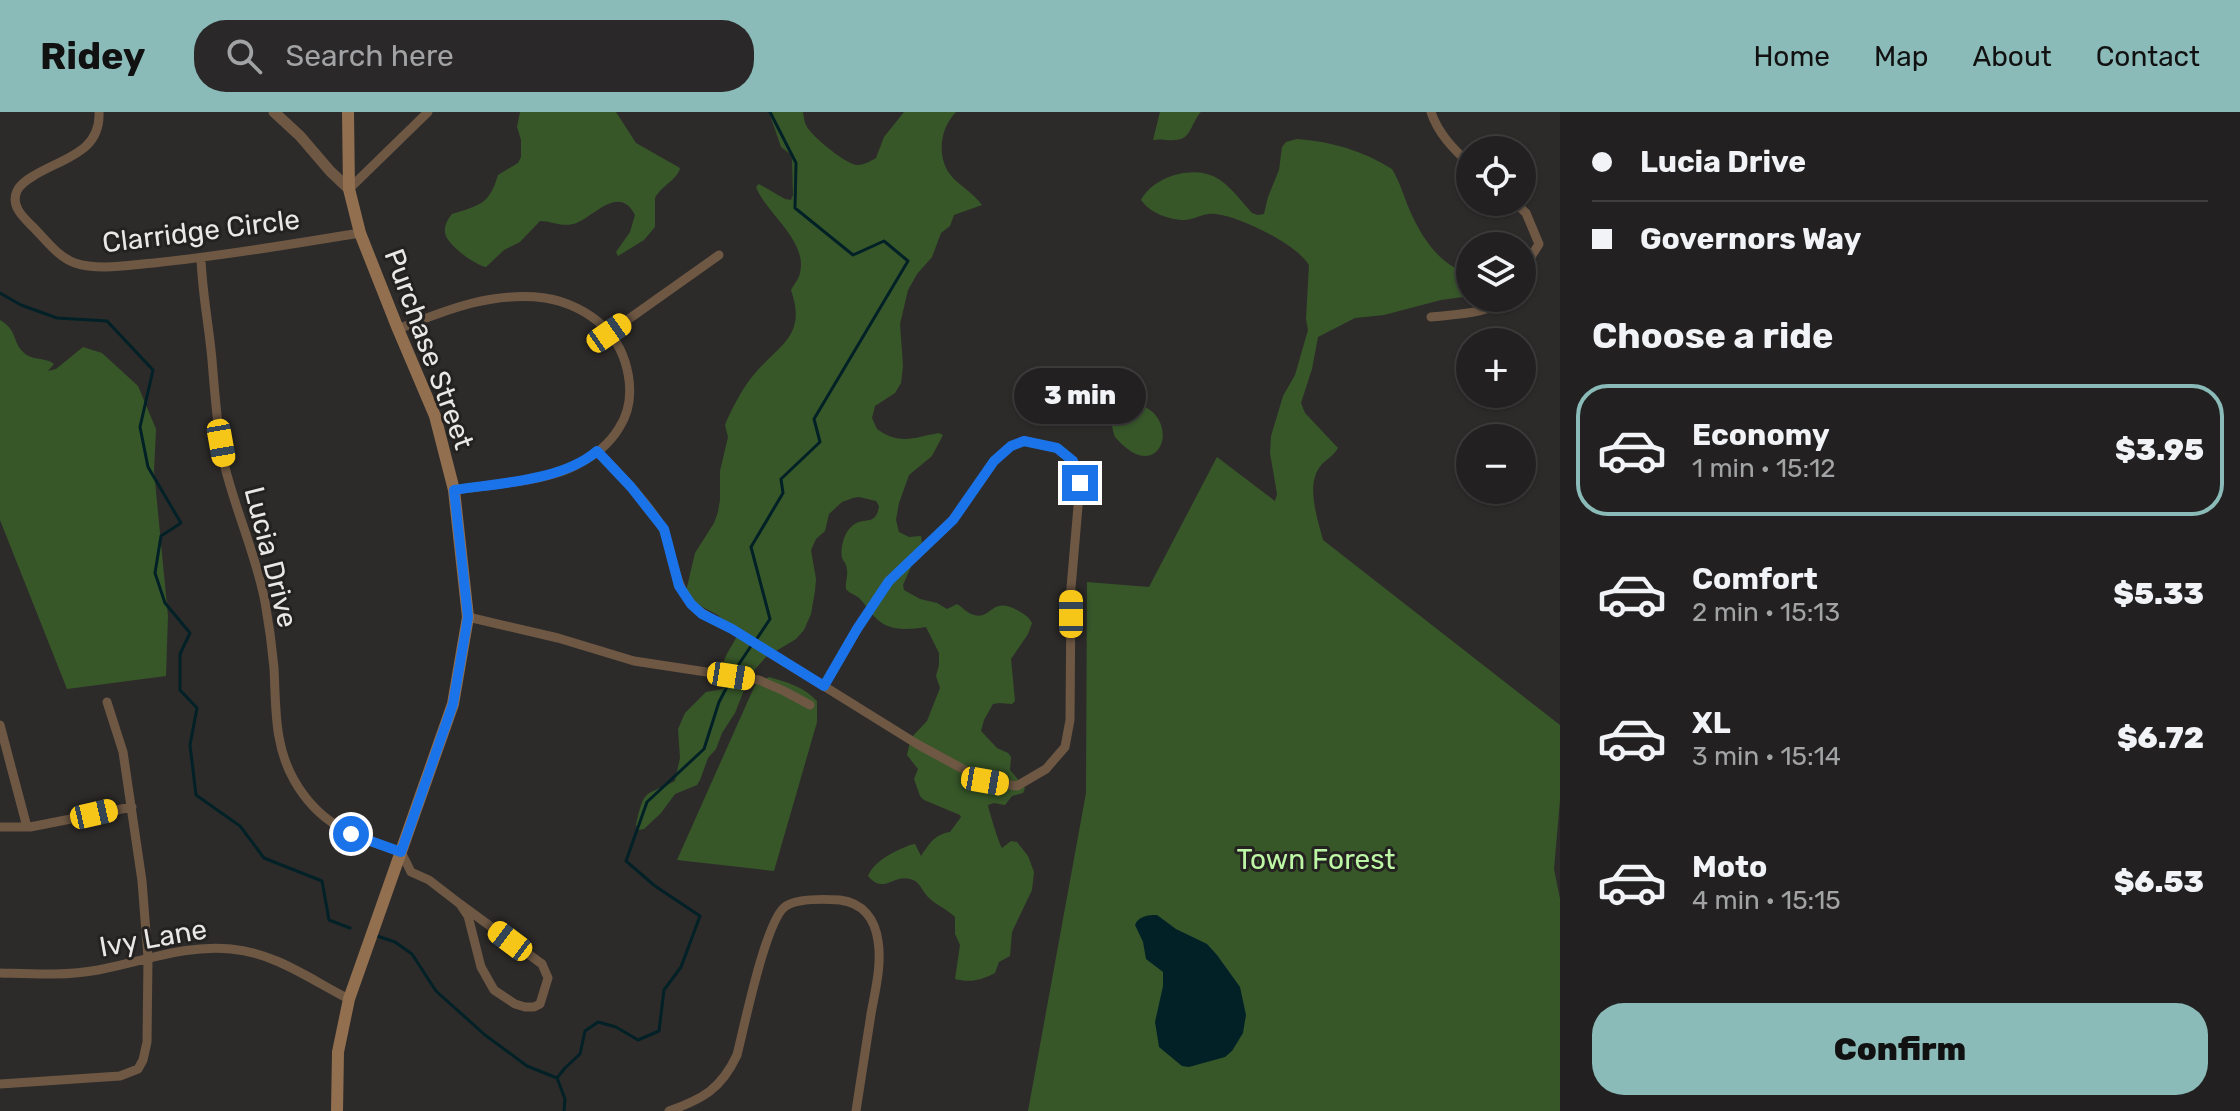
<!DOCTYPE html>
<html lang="en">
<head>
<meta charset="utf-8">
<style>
	:root { --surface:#222020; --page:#2a2829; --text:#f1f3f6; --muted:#a2a3a5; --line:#3f3e3e; --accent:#8bbbb9 }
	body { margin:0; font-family:Rubik,sans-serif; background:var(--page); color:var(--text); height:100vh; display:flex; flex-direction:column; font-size:30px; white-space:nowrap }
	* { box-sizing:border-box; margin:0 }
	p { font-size:26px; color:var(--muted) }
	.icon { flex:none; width:44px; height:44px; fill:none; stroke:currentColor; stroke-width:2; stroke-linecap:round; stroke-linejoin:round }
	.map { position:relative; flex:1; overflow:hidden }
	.side { display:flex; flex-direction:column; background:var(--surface); width:680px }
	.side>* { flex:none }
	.top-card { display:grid; align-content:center; height:176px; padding:0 32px; background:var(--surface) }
	.controls { position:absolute; left:1456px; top:24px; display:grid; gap:16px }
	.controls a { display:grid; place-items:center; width:80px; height:80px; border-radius:50%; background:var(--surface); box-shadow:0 2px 6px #0004,0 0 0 2px var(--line); font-size:40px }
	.end { position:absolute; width:36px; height:36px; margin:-18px; border:10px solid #1a73e8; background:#fff; box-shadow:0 0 0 4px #fff }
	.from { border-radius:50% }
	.bubble { position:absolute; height:56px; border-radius:28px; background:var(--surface); box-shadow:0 2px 6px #0004,0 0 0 2px var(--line); font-size:26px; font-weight:800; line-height:56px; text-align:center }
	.car { position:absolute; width:24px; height:48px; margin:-24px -12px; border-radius:10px; box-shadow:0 0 6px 2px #0007; background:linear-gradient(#f5c518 24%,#345 0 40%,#f5c518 0 76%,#345 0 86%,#f5c518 0) }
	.top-card b { display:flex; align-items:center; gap:28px; height:76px; font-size:30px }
	.top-card b+b { border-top:2px solid var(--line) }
	.top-card i { width:20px; height:20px; background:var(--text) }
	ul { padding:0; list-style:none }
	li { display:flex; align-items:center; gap:24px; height:132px; margin:0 16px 12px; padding:0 16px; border:4px solid transparent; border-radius:32px }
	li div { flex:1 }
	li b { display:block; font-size:30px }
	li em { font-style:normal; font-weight:800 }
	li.on { border-color:var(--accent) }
	li>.icon { width:72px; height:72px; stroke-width:1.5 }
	h2 { padding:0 32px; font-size:36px; line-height:96px }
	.action { display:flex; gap:16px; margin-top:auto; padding:16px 32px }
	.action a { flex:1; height:92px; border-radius:32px; background:var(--accent); color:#111; font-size:32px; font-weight:800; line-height:92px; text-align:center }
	header { display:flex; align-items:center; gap:48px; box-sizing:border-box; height:112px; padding:0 40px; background:var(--accent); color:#111 }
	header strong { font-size:38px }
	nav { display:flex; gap:44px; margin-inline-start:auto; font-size:28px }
	.search { width:560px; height:72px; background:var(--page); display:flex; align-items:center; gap:20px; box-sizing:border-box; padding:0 28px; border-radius:32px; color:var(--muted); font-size:30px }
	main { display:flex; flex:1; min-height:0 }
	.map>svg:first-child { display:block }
	.green { fill:#375729 }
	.water { fill:#022127 }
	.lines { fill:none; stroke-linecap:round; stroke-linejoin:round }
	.stream { stroke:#022127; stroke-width:3 }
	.minor { stroke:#6e5844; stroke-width:9 }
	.tertiary { stroke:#6e5844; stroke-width:11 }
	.secondary { stroke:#926f4f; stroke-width:12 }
	.route { stroke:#1a73e8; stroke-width:10 }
	.labels { text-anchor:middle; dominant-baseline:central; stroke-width:6; stroke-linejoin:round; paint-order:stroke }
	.street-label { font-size:28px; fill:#e9e8e6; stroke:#242220 }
	.park-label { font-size:28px; fill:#bdf7a5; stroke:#242220 }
</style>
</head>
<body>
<header>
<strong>Ridey</strong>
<div class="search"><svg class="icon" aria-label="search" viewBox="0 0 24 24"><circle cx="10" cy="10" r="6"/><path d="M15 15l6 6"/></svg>Search here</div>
<nav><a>Home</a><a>Map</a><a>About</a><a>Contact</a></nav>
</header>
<main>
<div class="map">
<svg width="1560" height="999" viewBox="0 0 1560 999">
	<rect width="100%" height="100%" fill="#2d2b2a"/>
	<path class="green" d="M 520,0 L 616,0 L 636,31 L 680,56 C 678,67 661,74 655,86 L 655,115 L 644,128 L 618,144 L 616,140 L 630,120 L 635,103 C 619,70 591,108 573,112 C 561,115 551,109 540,109 L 520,130 L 504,138 L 486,155 C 475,153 447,133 445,121 C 444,113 448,107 452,102 C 480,93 489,93 498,63 L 518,51 L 521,45 L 521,28 L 517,15 Z
		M 769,0 L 803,0 C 803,1 805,12 806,13 C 809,22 847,54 858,53 C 864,53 871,49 876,46 L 884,25 L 904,0 L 956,0 C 939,17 936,48 953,66 C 962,75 974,82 982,93 L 954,103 L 950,114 L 941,121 L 932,145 L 917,162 L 908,178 L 900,212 L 903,254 L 901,271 L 895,281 L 875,294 L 872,306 L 877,317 C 900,334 915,325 939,321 L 943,323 L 932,344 L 909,363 L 899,391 L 896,408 L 899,420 L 909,425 L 921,424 L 922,430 L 903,473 L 904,478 L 920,487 L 937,491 L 947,497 L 957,492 C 962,495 968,502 974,503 C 992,508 991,484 1017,498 C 1024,502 1028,504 1032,511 L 1028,522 L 1011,547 L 1015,589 L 1012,592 L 999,591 L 993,592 L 984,608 L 981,619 L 997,636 L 1008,641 L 1011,645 L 1010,658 L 1025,676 L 1023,681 L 1012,684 L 1005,693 L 994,691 L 988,693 C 989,699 999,732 1002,736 L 1011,729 L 1017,730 L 1028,744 L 1034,760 L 1032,778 L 1012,820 L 1010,844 L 999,850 L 995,861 C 982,868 970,871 955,867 L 960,833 L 955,822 L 955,805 C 947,797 936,793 928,785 C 922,779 920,769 910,767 C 893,762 884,783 868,764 C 875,748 895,739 910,733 L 915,732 L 921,744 C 930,731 934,723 950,720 L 961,705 L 960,703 L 924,688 L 920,684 L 914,667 L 918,657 L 907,643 L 911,626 L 927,609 L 940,576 L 936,564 L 939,553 L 939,541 L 926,515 C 906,518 887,520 873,503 C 868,498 865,492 861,488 C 856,482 851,483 846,477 C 845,471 848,464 847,458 C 846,450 845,452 842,446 C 840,437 844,421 851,415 C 863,403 876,416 879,394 L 876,389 L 859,385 L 853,386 L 842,390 L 829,402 L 825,419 L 816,427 L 811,438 L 816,467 L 815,479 L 811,502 L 804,518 L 796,527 L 766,545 L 750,563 L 735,601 L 722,621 L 716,637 L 708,646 L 700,668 L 697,673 L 675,682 L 661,701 L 644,717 L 638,718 L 636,713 C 645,675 644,685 675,669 L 680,646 L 678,617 L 685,601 L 706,580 L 723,577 L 726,573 C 718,549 727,544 737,524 L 718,503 L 687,487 L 687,475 L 695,441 L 714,411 L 718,400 L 720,388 L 720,359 L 728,325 L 725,313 L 727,308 C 735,291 744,273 757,259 C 783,230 806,222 791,178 C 794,172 799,167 800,161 C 808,129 766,101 756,75 L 759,72 L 785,87 L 791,88 L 793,83 L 792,47 L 790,42 L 781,35 Z
		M 1160,0 L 1201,0 C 1193,8 1191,24 1181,27 C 1172,30 1162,26 1153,28 Z
		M 1297,27 C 1330,29 1364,39 1392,57 C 1400,70 1404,85 1410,99 C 1422,126 1440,154 1470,162 L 1470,184 L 1441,188 L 1384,203 L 1355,206 L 1318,225 L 1312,257 L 1301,291 L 1305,301 L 1338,336 C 1333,345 1324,348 1319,356 C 1306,375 1318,408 1323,428 L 1560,613 L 1560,688 L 1554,757 L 1560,787 L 1560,999 L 1028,999 L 1086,681 L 1087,470 L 1149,475 L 1217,345 L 1275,389 L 1277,382 L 1270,341 L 1271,324 L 1283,284 L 1295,263 L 1308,218 L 1306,207 L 1309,153 C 1296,132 1241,105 1216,102 C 1205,100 1196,107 1185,108 C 1169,108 1150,101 1141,88 C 1153,65 1192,53 1215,65 C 1230,73 1241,89 1252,101 L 1258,103 L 1264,102 L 1268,85 L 1279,58 L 1282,35 L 1286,30 Z
		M 0,208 C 18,219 12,229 23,240 C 31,249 46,245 54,252 L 48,259 L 56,257 L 83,235 L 102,241 L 138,274 L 156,317 L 154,359 L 168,504 L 166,564 L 67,577 L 0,408 Z
		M 1119,293 C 1127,293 1137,291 1145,295 C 1181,313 1158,375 1115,325 C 1111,315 1109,299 1119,293 Z
		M 769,565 C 787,570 804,575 817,589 L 817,610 L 774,759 L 677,748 L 755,573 Z"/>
	<path class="water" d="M 1157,803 L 1176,817 L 1207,832 L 1217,843 L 1240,875 L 1246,903 L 1243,921 L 1232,939 L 1225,945 L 1189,955 L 1182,954 L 1159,935 L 1155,910 L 1163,874 L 1163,860 L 1146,847 L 1143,830 L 1135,813 C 1138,804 1148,803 1157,803 Z"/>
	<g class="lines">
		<path class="stream" d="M 0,181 L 21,193 L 57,206 L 107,209 L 153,258 L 140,315 L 148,355 L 181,411 L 161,424 L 155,461 L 165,491 L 190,521 L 180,542 L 180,578 L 197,596 L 190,633 L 196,683 L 240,714 L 264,746 L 322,769 L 329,808 L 350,816
			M 756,528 L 770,507 L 751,435 L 783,381 L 781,367 L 820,330 L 814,307 L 908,149 L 884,129 L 853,143 L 795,96 L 796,51 L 770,0
			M 735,558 L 751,534
			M 377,824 L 395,830 L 412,842 L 436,879 L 485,923 L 527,954 L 557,966
			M 564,999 L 565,987 L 557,966 L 565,956 L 580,942 L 585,919 L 598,910 L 616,915 L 638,928 L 659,919 L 664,878 L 681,855 L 700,804 L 655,774 L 626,749 L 647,690 L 704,637 L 719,590 L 730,569"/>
		<path class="minor" d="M 99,0 C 101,40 63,46 35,63 C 28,67 20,72 17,79 C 10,94 24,106 33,115 C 45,127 58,145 75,151 C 99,159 129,153 154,151 C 223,144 292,132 360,121
			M 1431,0 C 1438,21 1453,37 1470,52
			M 349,77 L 428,0
			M 1514,90 L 1526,101 L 1539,132 L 1522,159
			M 201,146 C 202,180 209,214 212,248 C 215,283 217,317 224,351 C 235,398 256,442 265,490 C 269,512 272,534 274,556 C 276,595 274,633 294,668 C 320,714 354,724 401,740 L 411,760 L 429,768 L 460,792 L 468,804 L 481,855 L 494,878 L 515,892 L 525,895 L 534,895 L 540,892 L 548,866 L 542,852 L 460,792
			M 1431,205 C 1457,202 1487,202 1509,186
			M 398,217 C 446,198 492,179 545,186 C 566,189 589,200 604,215 C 629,240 639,286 619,316 C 610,331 594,344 578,352 C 549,369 488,373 454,378
			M 609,221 L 719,143
			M 597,339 C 620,363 645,387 662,415 C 667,423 669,435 671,445 C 684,491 689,496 732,517 L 917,632 L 985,669 L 1017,674 L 1046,657 L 1065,635 L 1070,608 L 1071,476 L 1080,371 L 1073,349 L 1057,336 L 1024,329 L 1011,334 L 994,349 L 953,408 L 889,469 L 857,517 L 824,574
			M 468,505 L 558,526 L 634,549 L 759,568 L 784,579 L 810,593
			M 0,613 L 27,715
			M 0,715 L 30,715 L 132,695
			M 0,861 C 33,862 66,864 98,858 C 142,850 186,832 231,837 C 276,841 311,868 349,887
			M 0,972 L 120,964 L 138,957 L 143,948 L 147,930 L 148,846 L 142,769 L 123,640 L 107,590
			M 669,999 C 703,987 721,977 737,943 C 744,916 766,806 786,794 C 799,786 825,787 840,788 C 863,791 875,807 878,829 C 882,853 875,879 871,902 C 866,935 861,967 856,999"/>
		<path class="tertiary" d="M 274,0 L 300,24 L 330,59 L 349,77"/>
		<path class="secondary" d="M 337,999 L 338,940 L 349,887 L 453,592 L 468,505 L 454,378 L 435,304 L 398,217 L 360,121 L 349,77 L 348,0"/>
	</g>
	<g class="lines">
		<path class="route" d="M 351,722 L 401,740 L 453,592 L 468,505 L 454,378 C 499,371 562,369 597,339 L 631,375 L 664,417 L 679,474 L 691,492 L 702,502 L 732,517 L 824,574 L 857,517 L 889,469 L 953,408 L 994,349 L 1011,334 L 1024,329 L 1057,336 L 1073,349 L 1080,371"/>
	</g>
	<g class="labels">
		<g class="street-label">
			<text transform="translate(201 119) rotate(-7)">Clarridge Circle</text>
			<text transform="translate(429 237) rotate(70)">Purchase Street</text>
			<text transform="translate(271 445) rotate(76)">Lucia Drive</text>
			<text transform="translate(153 826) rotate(-10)">Ivy Lane</text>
		</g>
		<g class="park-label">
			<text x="1316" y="747">Town Forest</text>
		</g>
	</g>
</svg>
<div class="controls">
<a><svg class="icon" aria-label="locate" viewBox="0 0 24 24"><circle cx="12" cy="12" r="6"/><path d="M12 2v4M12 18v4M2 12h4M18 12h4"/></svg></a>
<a><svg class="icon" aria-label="layers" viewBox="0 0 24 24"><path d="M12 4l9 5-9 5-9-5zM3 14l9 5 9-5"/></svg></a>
<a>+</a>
<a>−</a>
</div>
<i class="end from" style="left:351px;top:722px"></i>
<i class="end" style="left:1080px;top:371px"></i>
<div class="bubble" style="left:1014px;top:256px;width:132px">3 min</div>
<i class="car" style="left:609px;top:221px;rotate:55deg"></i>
<i class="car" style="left:221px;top:331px;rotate:170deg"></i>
<i class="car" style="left:1071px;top:502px;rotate:0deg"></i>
<i class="car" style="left:731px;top:564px;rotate:99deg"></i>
<i class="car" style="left:985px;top:669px;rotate:100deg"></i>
<i class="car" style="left:94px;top:702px;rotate:77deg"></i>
<i class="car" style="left:510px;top:829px;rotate:307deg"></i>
</div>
<section class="side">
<div class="top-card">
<b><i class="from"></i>Lucia Drive</b>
<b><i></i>Governors Way</b>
</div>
<h2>Choose a ride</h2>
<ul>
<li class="on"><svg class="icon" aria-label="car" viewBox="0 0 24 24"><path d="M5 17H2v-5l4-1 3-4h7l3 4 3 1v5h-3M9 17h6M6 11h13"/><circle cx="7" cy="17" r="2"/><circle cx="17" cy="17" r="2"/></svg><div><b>Economy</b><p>1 min · 15:12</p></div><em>$3.95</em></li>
<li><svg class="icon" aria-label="car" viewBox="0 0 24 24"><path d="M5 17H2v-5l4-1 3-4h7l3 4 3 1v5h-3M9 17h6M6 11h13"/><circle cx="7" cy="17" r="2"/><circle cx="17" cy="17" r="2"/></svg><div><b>Comfort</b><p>2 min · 15:13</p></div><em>$5.33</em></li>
<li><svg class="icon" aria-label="car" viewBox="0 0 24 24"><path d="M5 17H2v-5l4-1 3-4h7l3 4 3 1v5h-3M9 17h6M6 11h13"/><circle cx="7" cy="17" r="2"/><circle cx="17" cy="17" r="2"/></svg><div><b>XL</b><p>3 min · 15:14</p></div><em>$6.72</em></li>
<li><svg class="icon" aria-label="car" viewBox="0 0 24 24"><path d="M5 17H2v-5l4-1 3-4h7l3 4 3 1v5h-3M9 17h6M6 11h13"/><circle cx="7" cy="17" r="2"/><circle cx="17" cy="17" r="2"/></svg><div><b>Moto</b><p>4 min · 15:15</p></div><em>$6.53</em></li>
</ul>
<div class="action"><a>Confirm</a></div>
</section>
</main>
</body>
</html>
